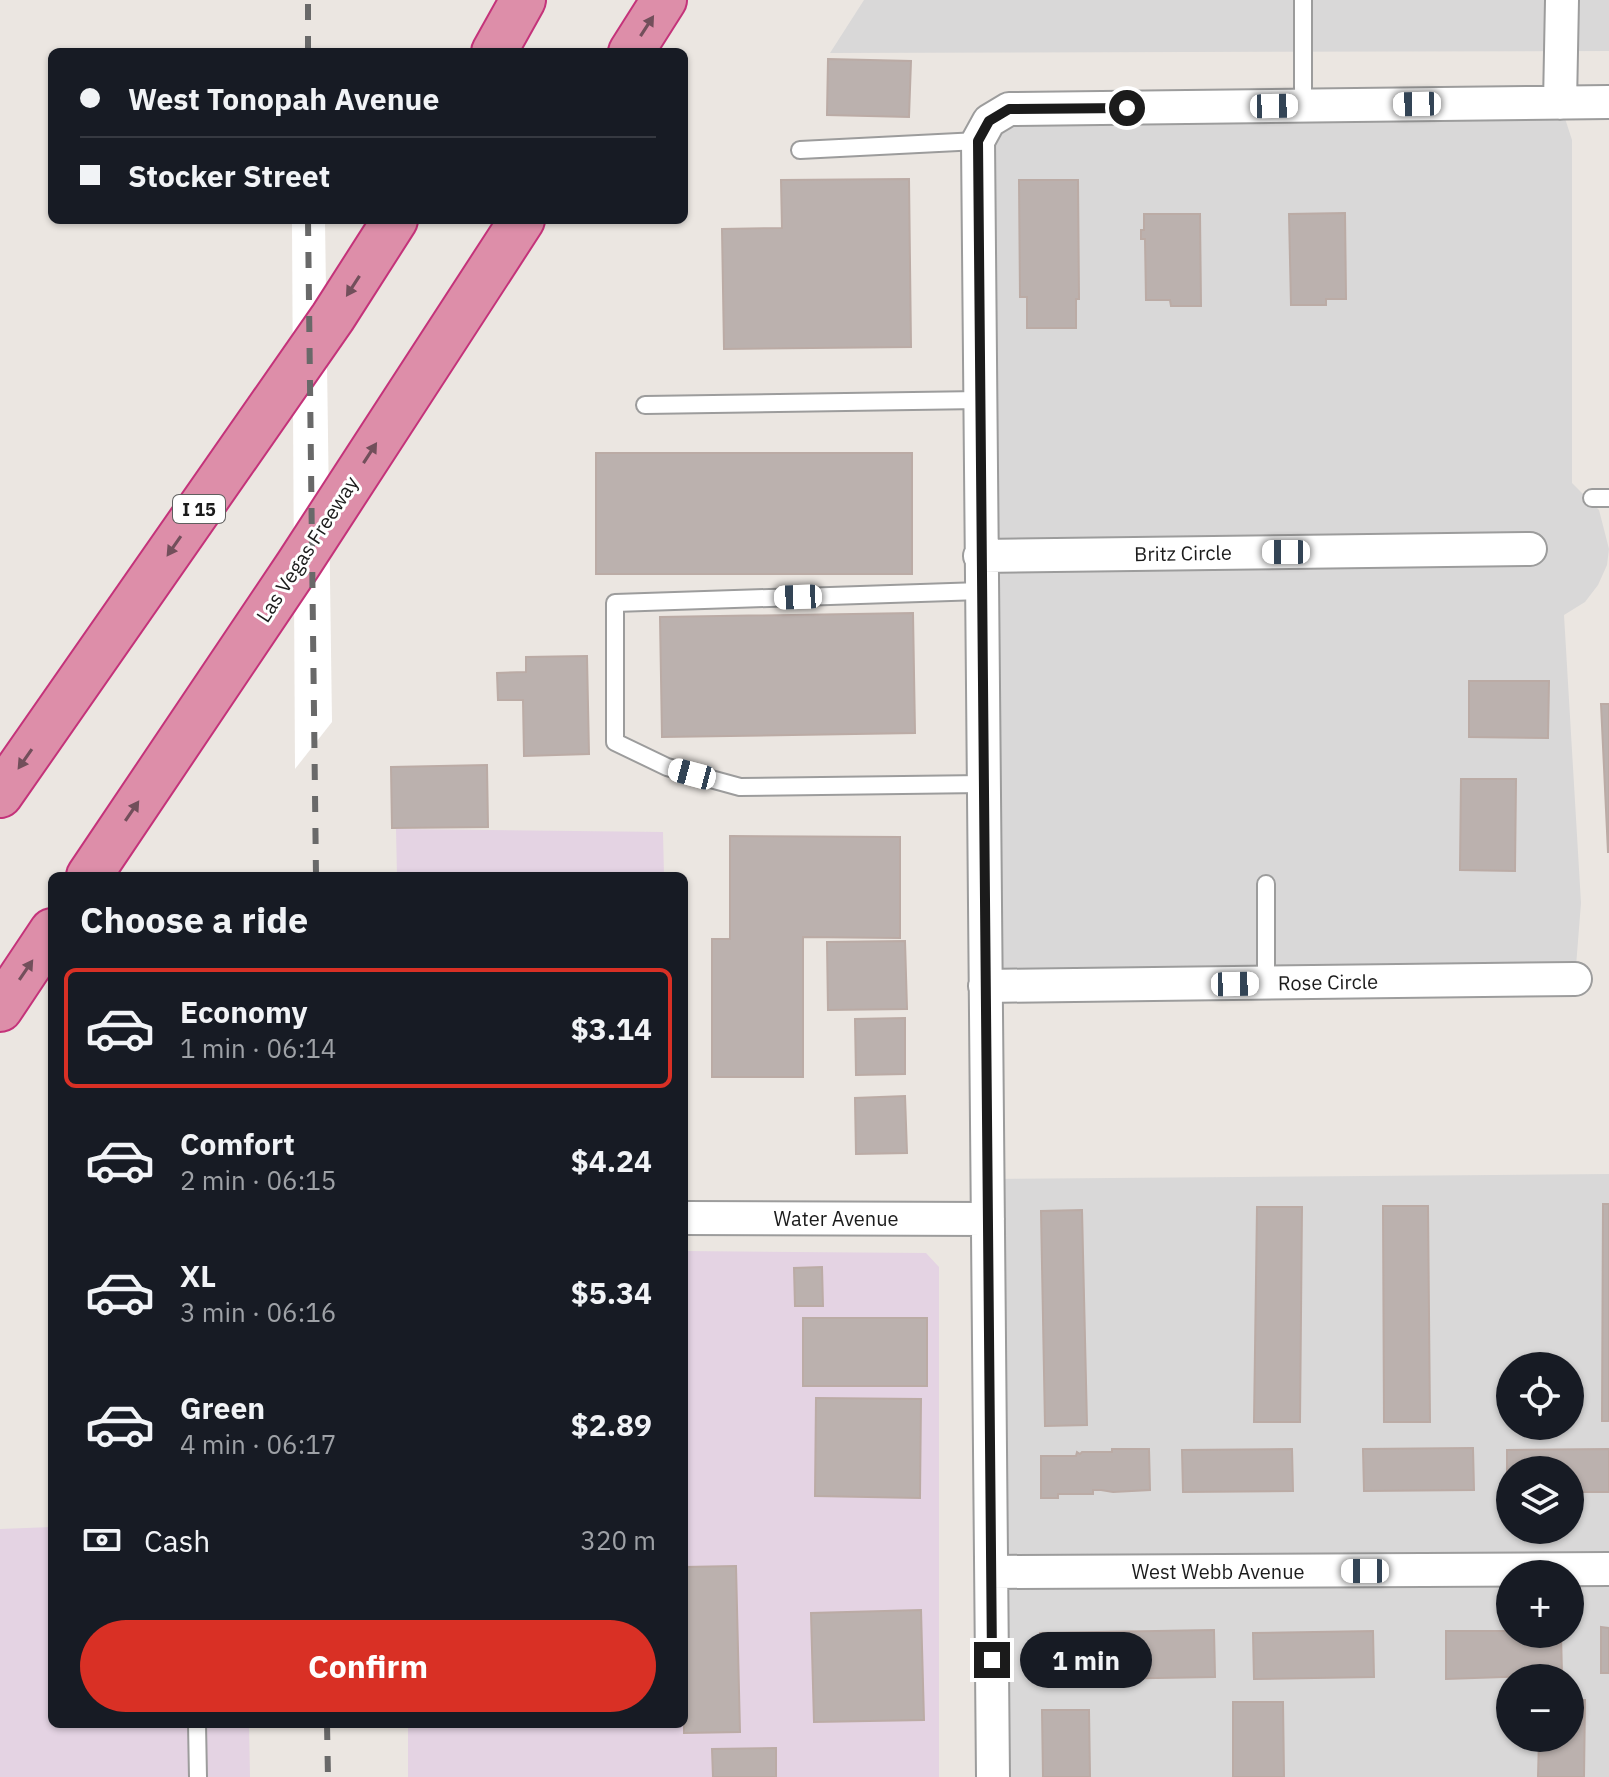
<!DOCTYPE html>
<html lang="en">
<head>
<meta charset="utf-8">
<style>
	:root { --surface:#171b24; --page:#20242c; --text:#f1f3f6; --muted:#9ea1a6; --line:#363941; --accent:#d93025 }
	body { margin:0; font-family:"IBM Plex Sans",sans-serif; background:var(--page); color:var(--text); height:100vh; display:flex; flex-direction:column; font-size:30px; white-space:nowrap }
	* { box-sizing:border-box; margin:0 }
	p { font-size:26px; color:var(--muted) }
	.icon { flex:none; width:44px; height:44px; fill:none; stroke:currentColor; stroke-width:2; stroke-linecap:round; stroke-linejoin:round }
	.map { position:relative; flex:1; overflow:hidden }
	.panel { position:absolute; left:48px; top:872px; width:640px; height:856px; display:flex; flex-direction:column; background:var(--surface); border-radius:12px; box-shadow:0 2px 6px #0004 }
	.panel>* { flex:none }
	.hud { position:absolute; left:48px; top:48px; width:640px; height:176px; border-radius:12px; box-shadow:0 2px 6px #0004; display:grid; align-content:center; height:176px; padding:0 32px; background:var(--surface) }
	.buttons { position:absolute; left:1496px; top:1352px; display:grid; gap:16px }
	.buttons a { display:grid; place-items:center; width:88px; height:88px; border-radius:50%; background:var(--surface); box-shadow:0 2px 6px #0004; font-size:40px }
	.end { position:absolute; width:36px; height:36px; margin:-18px; border:10px solid #1b1b1b; background:#fff; box-shadow:0 0 0 4px #fff }
	.from { border-radius:50% }
	.bubble { position:absolute; height:56px; border-radius:28px; background:var(--surface); box-shadow:0 2px 6px #0004; font-size:26px; font-weight:700; line-height:56px; text-align:center }
	.car { position:absolute; width:24px; height:48px; margin:-24px -12px; border-radius:10px; box-shadow:0 0 6px 2px #0007; background:linear-gradient(#fff 24%,#345 0 40%,#fff 0 76%,#345 0 86%,#fff 0) }
	.hud b { display:flex; align-items:center; gap:28px; height:76px; font-size:30px }
	.hud b+b { border-top:2px solid var(--line) }
	.hud i { width:20px; height:20px; background:var(--text) }
	ul { padding:0; list-style:none }
	li { display:flex; align-items:center; gap:24px; height:120px; margin:0 16px 12px; padding:0 16px; border:4px solid transparent; border-radius:12px }
	li div { flex:1 }
	li b { display:block; font-size:30px }
	li em { font-style:normal; font-weight:700 }
	li.on { border-color:var(--accent) }
	li>.icon { width:72px; height:72px; stroke-width:1.5 }
	h2 { padding:0 32px; font-size:36px; line-height:96px }
	.pay { display:flex; align-items:center; gap:20px; height:88px; padding:0 32px; font-size:30px }
	.pay p { margin-inline-start:auto }
	.cta { display:flex; gap:16px; margin-top:auto; padding:16px 32px }
	.cta a { flex:1; height:92px; border-radius:48px; background:var(--accent); color:#fff; font-size:32px; font-weight:700; line-height:92px; text-align:center }
	.map>svg:first-child { display:block }
	.residential { fill:#d9d8d8; fill-rule:evenodd }
	.industrial { fill:#e4d3e3 }
	.pier { fill:#fff }
	.building { fill:#bbb1ae; stroke:#bbaba5; stroke-width:2 }
	.lines { fill:none; stroke-linecap:round; stroke-linejoin:round }
	.service-casing { stroke:#9c9c9c; stroke-width:20 }
	.minor-casing { stroke:#9c9c9c; stroke-width:36 }
	.motorway-casing { stroke:#c4337a; stroke-width:48 }
	.service { stroke:#fff; stroke-width:16 }
	.minor { stroke:#fff; stroke-width:32 }
	.motorway { stroke:#dd8ea9; stroke-width:44 }
	.rail { stroke:#696969; stroke-width:6; stroke-dasharray:16 16; stroke-linecap:butt }
	.oneway { fill:#724f5b }
	.route { stroke:#1b1b1b; stroke-width:10 }
	.labels { text-anchor:middle; dominant-baseline:central; stroke-width:6; stroke-linejoin:round; paint-order:stroke }
	.shield { fill:#fff; stroke:#5f5f5f; stroke-width:2 }
	.shield-label { font-size:18px; font-weight:bold; fill:#1b1b1b }
	.street-label { font-size:20px; fill:#1b1b1b; stroke:#fff }
</style>
</head>
<body>
<div class="map">
<svg width="1609" height="1777" viewBox="0 0 1609 1777">
	<rect width="100%" height="100%" fill="#ebe6e1"/>
	<path class="residential" d="M 864,0 L 1609,0 L 1609,51 L 830,53 Z
		M 1560,103 L 1572,140 L 1572,483 L 1599,510 L 1609,549 L 1607,565 L 1598,585 L 1585,602 L 1564,615 L 1581,903 L 1575,979 L 985,986 L 989,121 Z
		M 1609,1174 L 1609,1777 L 993,1777 L 987,1179 ZM 1510,1366 L 1570,1366 L 1570,1426 L 1510,1426 ZM 1510,1470 L 1570,1470 L 1570,1530 L 1510,1530 ZM 1510,1574 L 1570,1574 L 1570,1634 L 1510,1634 ZM 1510,1678 L 1570,1678 L 1570,1738 L 1510,1738 Z"/>
	<path class="industrial" d="M 396,829 L 663,832 L 664,876 L 397,876 Z
		M 684,1251 L 926,1253 L 939,1267 L 939,1777 L 408,1777 L 408,1724 L 684,1724 Z
		M 52,1527 L 52,1724 L 249,1724 L 250,1777 L 0,1777 L 0,1529 Z"/>
	<path class="pier" d="M 292,220 L 325,220 L 332,722 L 295,769 Z"/>
	<path class="building" d="M 828,59 L 911,61 L 909,117 L 827,115 Z
		M 909,179 L 911,347 L 724,349 L 722,229 L 782,228 L 781,180 Z
		M 1019,180 L 1078,180 L 1079,299 L 1076,299 L 1076,328 L 1027,328 L 1027,297 L 1020,297 Z
		M 1345,213 L 1346,299 L 1326,299 L 1326,305 L 1291,305 L 1289,214 Z
		M 1144,214 L 1200,214 L 1201,306 L 1171,306 L 1170,300 L 1146,300 L 1145,239 L 1141,239 L 1141,230 L 1144,230 Z
		M 596,453 L 912,453 L 912,574 L 596,574 Z
		M 913,613 L 915,733 L 662,737 L 660,617 Z
		M 587,656 L 589,754 L 524,756 L 523,700 L 498,700 L 497,673 L 526,672 L 526,657 Z
		M 1469,681 L 1549,681 L 1548,738 L 1469,737 Z
		M 1601,704 L 1609,704 L 1609,852 L 1608,852 Z
		M 487,765 L 488,827 L 392,828 L 391,767 Z
		M 1461,779 L 1516,779 L 1515,871 L 1460,870 Z
		M 730,836 L 900,837 L 900,938 L 803,937 L 803,1077 L 712,1077 L 712,939 L 730,939 Z
		M 905,941 L 907,1009 L 828,1010 L 827,942 Z
		M 905,1018 L 905,1074 L 856,1075 L 855,1019 Z
		M 905,1096 L 907,1153 L 856,1154 L 855,1098 Z
		M 1603,1204 L 1609,1204 L 1609,1421 L 1602,1421 Z
		M 1383,1206 L 1428,1206 L 1430,1422 L 1384,1422 Z
		M 1257,1207 L 1302,1207 L 1300,1422 L 1254,1422 Z
		M 1082,1210 L 1087,1425 L 1045,1426 L 1041,1211 Z
		M 822,1267 L 823,1306 L 795,1306 L 794,1268 Z
		M 803,1318 L 927,1318 L 927,1386 L 803,1386 Z
		M 816,1398 L 921,1399 L 920,1498 L 815,1496 Z
		M 1473,1448 L 1474,1490 L 1364,1491 L 1363,1449 Z
		M 1112,1449 L 1149,1449 L 1150,1490 L 1113,1492 L 1101,1490 L 1093,1490 L 1093,1494 L 1058,1494 L 1058,1498 L 1041,1498 L 1041,1456 L 1076,1456 L 1077,1452 L 1080,1454 L 1082,1452 L 1112,1452 Z
		M 1292,1449 L 1293,1491 L 1183,1492 L 1182,1450 Z
		M 1609,1449 L 1609,1492 L 1570,1492 L 1570,1470 L 1510,1470 L 1510,1493 L 1507,1493 L 1507,1450 Z
		M 736,1566 L 740,1732 L 684,1733 L 684,1567 Z
		M 921,1610 L 924,1720 L 814,1722 L 811,1613 Z
		M 1601,1627 L 1609,1628 L 1609,1673 L 1601,1673 Z
		M 1214,1630 L 1215,1677 L 1040,1680 L 1040,1633 Z
		M 1373,1631 L 1374,1677 L 1254,1679 L 1253,1633 Z
		M 1446,1631 L 1510,1631 L 1510,1634 L 1561,1634 L 1562,1675 L 1446,1679 Z
		M 1570,1700 L 1585,1700 L 1584,1777 L 1538,1777 L 1539,1738 L 1570,1738 Z
		M 1233,1702 L 1283,1702 L 1284,1777 L 1233,1777 Z
		M 1042,1710 L 1089,1710 L 1090,1777 L 1043,1777 Z
		M 776,1748 L 776,1777 L 713,1777 L 712,1749 Z"/>
	<g class="lines">
		<defs>
			<path id="service" d="M 1303,0 L 1303,105
				M 800,150 L 978,141
				M 645,405 L 980,400
				M 1592,498 L 1609,498
				M 981,591 L 615,603 L 615,742 L 667,767 L 740,787 L 983,784
				M 1266,884 L 1266,983
				M 197,1724 L 198,1777"/>
			<path id="minor" d="M 1560,103 L 1562,0
				M 980,556 L 1530,549
				M 985,986 L 1575,979
				M 684,1218 L 988,1219
				M 992,1572 L 1609,1569
				M 993,1777 L 978,141 L 989,121 L 1009,109 L 1609,102"/>
			<path id="motorway" d="M 494,52 L 523,0
				M 631,52 L 664,0
				M 0,795 L 333,317 L 395,220
				M 89,876 L 298,565 L 522,220
				M 0,1009 L 52,931"/>
		</defs>
		<use href="#service" class="service-casing"/>
		<use href="#minor" class="minor-casing"/>
		<use href="#motorway" class="motorway-casing"/>
		<use href="#service" class="service"/>
		<use href="#minor" class="minor"/>
		<use href="#motorway" class="motorway"/>
		<path class="rail" d="M 308,52 L 308,0
			M 308,220 L 316,876
			M 327,1724 L 328,1777"/>
	</g>
	<defs><path id="oneway-solid" d="M-6-.8H1V-3.2L6.5 0L1 3.2V.8H-6Z" transform="scale(2)"/></defs>
	<g class="oneway">
		<use href="#oneway-solid" transform="translate(647 26) rotate(-57)"/>
		<use href="#oneway-solid" transform="translate(353 286) rotate(123)"/>
		<use href="#oneway-solid" transform="translate(370 453) rotate(-57)"/>
		<use href="#oneway-solid" transform="translate(174 546) rotate(125)"/>
		<use href="#oneway-solid" transform="translate(25 759) rotate(125)"/>
		<use href="#oneway-solid" transform="translate(132 811) rotate(-56)"/>
		<use href="#oneway-solid" transform="translate(26 970) rotate(-56)"/>
	</g>
	<g class="lines">
		<path class="route" d="M 992,1660 L 978,141 L 989,121 L 1009,109 L 1127,108"/>
	</g>
	<g class="labels">
		<rect class="shield" x="173" y="495" width="52" height="28" rx="6"/>
		<g class="shield-label">
			<text x="199" y="509">I 15</text>
		</g>
		<g class="street-label">
			<text transform="translate(307 549) rotate(-57)">Las Vegas Freeway</text>
			<text transform="translate(1183 553) rotate(-1)">Britz Circle</text>
			<text transform="translate(1328 982) rotate(-1)">Rose Circle</text>
			<text x="836" y="1218">Water Avenue</text>
			<text x="1218" y="1571">West Webb Avenue</text>
		</g>
	</g>
</svg>
<div class="buttons">
<a><svg class="icon" aria-label="locate" viewBox="0 0 24 24"><circle cx="12" cy="12" r="6"/><path d="M12 2v4M12 18v4M2 12h4M18 12h4"/></svg></a>
<a><svg class="icon" aria-label="layers" viewBox="0 0 24 24"><path d="M12 4l9 5-9 5-9-5zM3 14l9 5 9-5"/></svg></a>
<a>+</a>
<a>−</a>
</div>
<i class="end from" style="left:1127px;top:108px"></i>
<i class="end" style="left:992px;top:1660px"></i>
<div class="bubble" style="left:1020px;top:1632px;width:132px">1 min</div>
<i class="car" style="left:1417px;top:104px;rotate:269deg"></i>
<i class="car" style="left:1274px;top:106px;rotate:89deg"></i>
<i class="car" style="left:1286px;top:552px;rotate:270deg"></i>
<i class="car" style="left:798px;top:597px;rotate:268deg"></i>
<i class="car" style="left:692px;top:774px;rotate:285deg"></i>
<i class="car" style="left:1235px;top:984px;rotate:89deg"></i>
<i class="car" style="left:1365px;top:1571px;rotate:270deg"></i>
<div class="hud">
<b><i class="from"></i>West Tonopah Avenue</b>
<b><i></i>Stocker Street</b>
</div>
<section class="panel">
<h2>Choose a ride</h2>
<ul>
<li class="on"><svg class="icon" aria-label="car" viewBox="0 0 24 24"><path d="M5 17H2v-5l4-1 3-4h7l3 4 3 1v5h-3M9 17h6M6 11h13"/><circle cx="7" cy="17" r="2"/><circle cx="17" cy="17" r="2"/></svg><div><b>Economy</b><p>1 min · 06:14</p></div><em>$3.14</em></li>
<li><svg class="icon" aria-label="car" viewBox="0 0 24 24"><path d="M5 17H2v-5l4-1 3-4h7l3 4 3 1v5h-3M9 17h6M6 11h13"/><circle cx="7" cy="17" r="2"/><circle cx="17" cy="17" r="2"/></svg><div><b>Comfort</b><p>2 min · 06:15</p></div><em>$4.24</em></li>
<li><svg class="icon" aria-label="car" viewBox="0 0 24 24"><path d="M5 17H2v-5l4-1 3-4h7l3 4 3 1v5h-3M9 17h6M6 11h13"/><circle cx="7" cy="17" r="2"/><circle cx="17" cy="17" r="2"/></svg><div><b>XL</b><p>3 min · 06:16</p></div><em>$5.34</em></li>
<li><svg class="icon" aria-label="car" viewBox="0 0 24 24"><path d="M5 17H2v-5l4-1 3-4h7l3 4 3 1v5h-3M9 17h6M6 11h13"/><circle cx="7" cy="17" r="2"/><circle cx="17" cy="17" r="2"/></svg><div><b>Green</b><p>4 min · 06:17</p></div><em>$2.89</em></li>
</ul>
<div class="pay"><svg class="icon" aria-label="cash" viewBox="0 0 24 24"><path d="M3 7h18v10H3z"/><circle cx="12" cy="12" r="2"/></svg>Cash<p>320 m</p></div>
<div class="cta"><a>Confirm</a></div>
</section>
</div>
</body>
</html>
